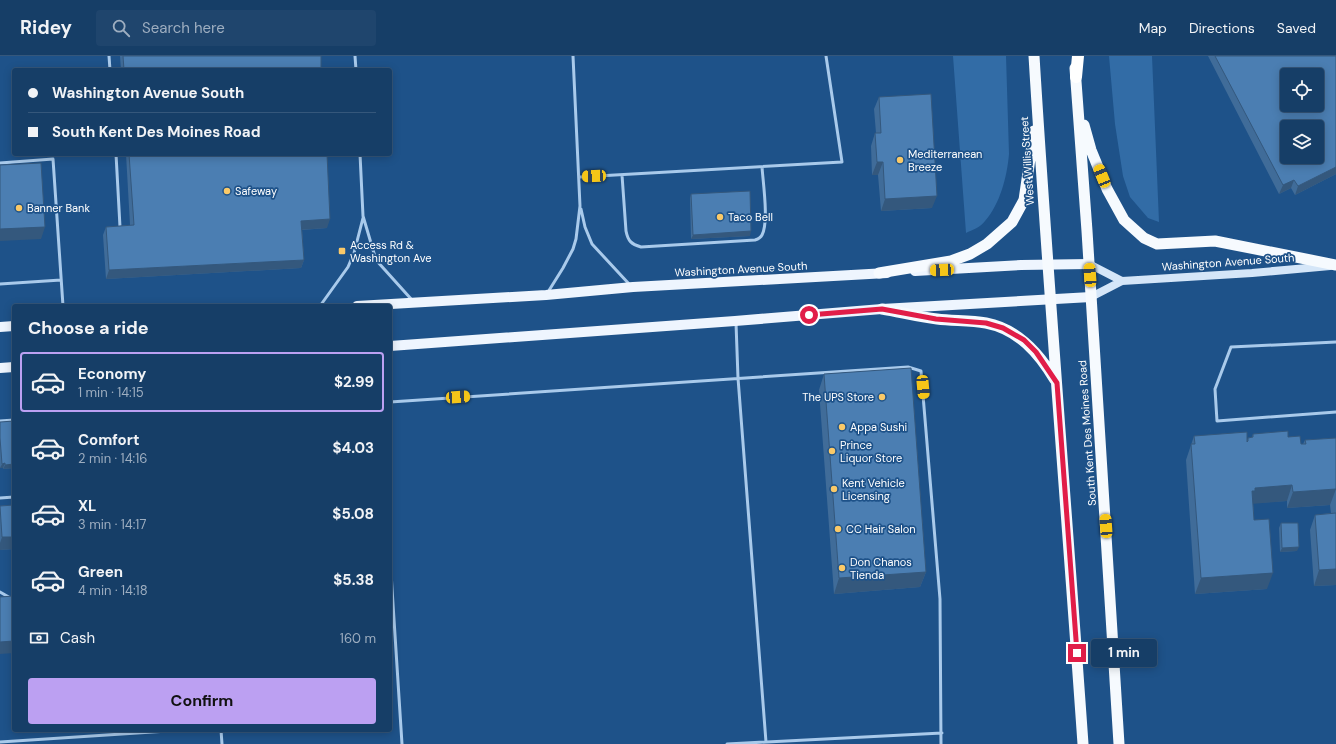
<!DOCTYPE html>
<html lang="en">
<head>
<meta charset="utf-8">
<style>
	:root { --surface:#163e67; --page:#1f456d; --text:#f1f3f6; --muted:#9eaec0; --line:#35577b; --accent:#bca0f2 }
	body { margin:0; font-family:"DM Sans",sans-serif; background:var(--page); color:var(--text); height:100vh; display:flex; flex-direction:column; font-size:15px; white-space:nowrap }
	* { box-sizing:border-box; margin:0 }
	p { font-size:13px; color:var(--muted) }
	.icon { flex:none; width:22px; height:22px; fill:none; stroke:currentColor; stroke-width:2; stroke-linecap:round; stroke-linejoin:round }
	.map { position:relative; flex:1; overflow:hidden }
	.details { position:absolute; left:12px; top:248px; width:380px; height:428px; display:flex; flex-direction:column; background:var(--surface); border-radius:4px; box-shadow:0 2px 10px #0003,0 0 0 1px var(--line) }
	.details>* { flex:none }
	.guide { position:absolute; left:12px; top:12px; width:380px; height:88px; border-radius:4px; box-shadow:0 2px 10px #0003,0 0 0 1px var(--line); display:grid; align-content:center; height:88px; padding:0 16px; background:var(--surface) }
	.tools { position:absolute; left:1280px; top:12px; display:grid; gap:8px }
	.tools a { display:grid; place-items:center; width:44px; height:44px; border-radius:4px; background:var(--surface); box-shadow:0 2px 10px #0003,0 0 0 1px var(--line); font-size:20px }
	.end { position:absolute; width:18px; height:18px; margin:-9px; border:5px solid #e11d48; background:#fff; box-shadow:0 0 0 2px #fff }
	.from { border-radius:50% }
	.bubble { position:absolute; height:28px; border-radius:4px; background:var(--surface); box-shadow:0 2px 10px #0003,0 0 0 1px var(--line); font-size:13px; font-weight:700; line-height:28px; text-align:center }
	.car { position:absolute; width:12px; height:24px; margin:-12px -6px; border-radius:5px; box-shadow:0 0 3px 1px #0007; background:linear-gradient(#f5c518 24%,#345 0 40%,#f5c518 0 76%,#345 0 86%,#f5c518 0) }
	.guide b { display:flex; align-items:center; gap:14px; height:38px; font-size:15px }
	.guide b+b { border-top:1px solid var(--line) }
	.guide i { width:10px; height:10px; background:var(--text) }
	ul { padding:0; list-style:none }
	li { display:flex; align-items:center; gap:12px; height:60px; margin:0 8px 6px; padding:0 8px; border:2px solid transparent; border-radius:4px }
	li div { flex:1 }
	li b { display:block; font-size:15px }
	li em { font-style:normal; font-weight:700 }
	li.on { border-color:var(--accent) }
	li>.icon { width:36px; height:36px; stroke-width:1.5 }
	h2 { padding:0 16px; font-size:18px; line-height:48px }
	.pay { display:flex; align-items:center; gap:10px; height:44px; padding:0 16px; font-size:15px }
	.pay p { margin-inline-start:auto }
	.button { display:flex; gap:8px; margin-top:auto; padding:8px 16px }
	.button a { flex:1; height:46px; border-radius:4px; background:var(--accent); color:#111; font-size:16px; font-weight:700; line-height:46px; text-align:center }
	header { display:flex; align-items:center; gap:24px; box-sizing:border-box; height:56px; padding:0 20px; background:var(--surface); border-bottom:1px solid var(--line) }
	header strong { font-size:19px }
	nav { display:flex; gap:22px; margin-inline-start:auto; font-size:14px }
	.search { width:280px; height:36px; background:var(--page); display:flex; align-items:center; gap:10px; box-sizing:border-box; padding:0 14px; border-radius:4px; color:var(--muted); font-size:15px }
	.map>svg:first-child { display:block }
	.green { fill:#326ca6 }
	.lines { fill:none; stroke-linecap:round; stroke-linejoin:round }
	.service { stroke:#a9caeb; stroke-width:3 }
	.secondary { stroke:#d5e6f8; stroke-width:8 }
	.primary { stroke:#eef5fe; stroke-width:10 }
	.trunk { stroke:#f6fafe; stroke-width:11 }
	.motorway { stroke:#fff; stroke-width:12 }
	.wall { fill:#406c99 }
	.shaded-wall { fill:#34587d }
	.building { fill:#4b7eb2; stroke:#34587d; fill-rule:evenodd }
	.route { stroke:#e11d48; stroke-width:5 }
	.poi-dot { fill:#fac968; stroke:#1e5289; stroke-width:1.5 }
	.labels { text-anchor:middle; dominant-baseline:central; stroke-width:3.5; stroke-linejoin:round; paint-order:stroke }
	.poi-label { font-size:11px; fill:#fff; stroke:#1e5289; text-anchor:start }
	.street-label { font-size:11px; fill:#fff; stroke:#1e5289 }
</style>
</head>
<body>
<header>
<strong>Ridey</strong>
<div class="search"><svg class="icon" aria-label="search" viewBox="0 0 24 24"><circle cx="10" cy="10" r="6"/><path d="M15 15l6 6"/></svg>Search here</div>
<nav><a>Map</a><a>Directions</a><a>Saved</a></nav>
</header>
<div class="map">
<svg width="1336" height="688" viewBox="0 0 1336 688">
	<rect width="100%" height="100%" fill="#1e5289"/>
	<path class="green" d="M 953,0 L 1006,0 L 1009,98 C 1007,121 1000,148 985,165 C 981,171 972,174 966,177 Z
		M 1109,0 L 1152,0 L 1159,166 L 1148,162 L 1130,141 L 1123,120 L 1115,68 Z"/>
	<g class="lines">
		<path class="service" d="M 109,0 L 110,14
			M 355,0 L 356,14
			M 116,98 L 120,171
			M 360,98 L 363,160 L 376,204 L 412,244
			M 0,107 L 53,103 L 63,250
			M 622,119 L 626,175 C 628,185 631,188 641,191 L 755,184 C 758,183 761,181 762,179 C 769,166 763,126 762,111
			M 580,121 L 842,106 L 826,0
			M 581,153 L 585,171 L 592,188 L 630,229
			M 0,228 L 61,224
			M 548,236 L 563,212 L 573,193 L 576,183 L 580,150 L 573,0
			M 320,250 L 348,211 L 354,197 L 363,162
			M 736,267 L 738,322 L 766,686
			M 1336,286 L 1231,291 L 1215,333 L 1217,365 L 1336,356
			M 390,346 L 908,311 L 921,315 L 940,543 L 941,688
			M 0,365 L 14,364
			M 0,442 L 14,441
			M 390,501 L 402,688
			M 0,536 L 14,544
			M 221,674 L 222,688
			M 0,686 L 183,674
			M 727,688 L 942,677"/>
		<path class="secondary" d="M 1089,208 L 1122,225
			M 1091,241 L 1122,225 L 1252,217 L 1330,210"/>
		<path class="primary" d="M 915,215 L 1021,209 L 1089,208
			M 357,250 L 546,239 L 633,231 L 887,217
			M 0,271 L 14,270
			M 390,290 L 735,265 L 882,253 L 1091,241
			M 0,312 L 14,311"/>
		<path class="trunk" d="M 1034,0 C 1048,229 1067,459 1083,688
			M 1075,12 L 1087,175 L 1119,688
			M 1084,69 L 1091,94 L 1107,133 L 1124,164 L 1144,182 L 1157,188 L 1215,185 L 1336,209
			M 879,217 L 951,205 L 970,198 L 987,188 L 1012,166 L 1024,144 L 1034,75
			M 882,253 C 900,256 919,261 937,263 C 953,265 970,264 986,267 C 1018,273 1039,297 1055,324"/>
		<path class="motorway" d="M 1076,21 L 1078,0"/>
	</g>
	<path class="wall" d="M 120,0 L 321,0 L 321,14 L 121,14 Z
		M 1208,0 L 1336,0 L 1336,118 L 1295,139 L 1291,132 L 1279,138 Z
		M 879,41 L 932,152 L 881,155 L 878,119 L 872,119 L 871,90 L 875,77 L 876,77 L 874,53 Z
		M 126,98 L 327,98 L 327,172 L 302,174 L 304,204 L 301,212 L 106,223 L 103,179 L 106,171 L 130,169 Z
		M 691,138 L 750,180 L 691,183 L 690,142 Z
		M 824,318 L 926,516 L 920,531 L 834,538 L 819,334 Z
		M 0,366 L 14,412 L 3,413 L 3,412 L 0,412 Z
		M 1253,378 L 1288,381 L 1301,388 L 1303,388 L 1305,384 L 1336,382 L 1336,529 L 1314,530 L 1310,474 L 1315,459 L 1331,457 L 1330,449 L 1287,452 L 1287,445 L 1253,447 L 1254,464 L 1267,533 L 1195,538 L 1186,404 L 1194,380 L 1247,384 L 1248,382 L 1252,381 Z
		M 14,449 L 14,493 L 0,494 L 0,450 Z
		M 1281,467 L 1297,495 L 1280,496 L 1279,472 Z"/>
	<path class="shaded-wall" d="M 877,106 L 883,106 L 878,119 L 872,119 Z
		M 1336,111 L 1336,118 L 1295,139 L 1298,130 Z
		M 1294,124 L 1291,132 L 1279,138 L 1283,129 Z
		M 937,140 L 932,152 L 881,155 L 885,143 Z
		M 330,163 L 327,172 L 298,174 L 301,165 Z
		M 45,171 L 41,183 L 0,185 L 0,173 Z
		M 751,175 L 750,180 L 691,183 L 693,179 Z
		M 304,204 L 301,212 L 106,223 L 109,214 Z
		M 5,407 L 3,412 L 0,412 L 2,408 Z
		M 14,408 L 14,412 L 3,413 L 5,409 Z
		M 1292,429 L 1287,445 L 1251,448 L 1252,435 L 1255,432 Z
		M 1336,433 L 1330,449 L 1287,452 L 1293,436 Z
		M 2,481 L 14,481 L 14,493 L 0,494 L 0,487 Z
		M 1299,491 L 1297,495 L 1280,496 L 1282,492 Z
		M 1336,513 L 1336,529 L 1314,530 L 1319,514 Z
		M 926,516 L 920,531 L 834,538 L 839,522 Z
		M 1273,517 L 1267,533 L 1195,538 L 1201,522 Z
		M 14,585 L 14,597 L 0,598 L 0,586 Z"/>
	<path class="building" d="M 123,0 L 321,0 L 321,14 L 124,14 Z
		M 1215,0 L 1336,0 L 1336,111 L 1298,130 L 1294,124 L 1283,129 ZM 1287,19 L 1317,19 L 1317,49 L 1287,49 ZM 1287,71 L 1317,71 L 1317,101 L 1287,101 Z
		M 931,38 L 937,140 L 885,143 L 883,106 L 877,106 L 875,77 L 881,77 L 879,41 Z
		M 129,98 L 327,98 L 330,163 L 301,165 L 304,204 L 109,214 L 106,171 L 134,169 Z
		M 41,107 L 45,171 L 0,173 L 0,109 Z
		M 750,135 L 751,175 L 693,179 L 691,138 Z
		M 911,312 L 926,516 L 839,522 L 824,318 Z
		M 14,365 L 14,408 L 5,409 L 5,407 L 2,408 L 0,382 L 0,366 Z
		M 1288,375 L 1288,381 L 1300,380 L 1301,388 L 1306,388 L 1305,384 L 1336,382 L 1336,433 L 1293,436 L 1292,429 L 1255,432 L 1255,435 L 1252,435 L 1254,464 L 1269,463 L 1273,517 L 1201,522 L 1191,388 L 1195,388 L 1194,380 L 1247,376 L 1247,386 L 1248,385 L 1248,382 L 1253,381 L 1253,378 Z
		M 14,449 L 14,481 L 2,481 L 0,450 Z
		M 1336,457 L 1336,513 L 1319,514 L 1315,459 Z
		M 1281,467 L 1298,467 L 1299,491 L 1282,492 Z
		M 14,540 L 14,585 L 0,586 L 0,541 Z"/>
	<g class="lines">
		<path class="route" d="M 809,259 L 882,253 L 936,263 L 986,267 L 1003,272 L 1024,284 L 1036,296 L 1057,327 L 1077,597"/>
	</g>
	<g class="poi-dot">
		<circle cx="900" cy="104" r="4"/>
		<circle cx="227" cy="135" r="4"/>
		<circle cx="19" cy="152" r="4"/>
		<circle cx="720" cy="161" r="4"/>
		<rect x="338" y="191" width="8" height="8" rx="2"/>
		<circle cx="882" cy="341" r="4"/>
		<circle cx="842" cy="371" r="4"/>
		<circle cx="832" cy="395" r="4"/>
		<circle cx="834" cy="433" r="4"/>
		<circle cx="838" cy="473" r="4"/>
		<circle cx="842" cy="512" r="4"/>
	</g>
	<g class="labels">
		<g class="poi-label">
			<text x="908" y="98">Mediterranean<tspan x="908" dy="13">Breeze</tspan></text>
			<text x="235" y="135">Safeway</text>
			<text x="27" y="152">Banner Bank</text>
			<text x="728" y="161">Taco Bell</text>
			<text x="350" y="189">Access Rd &amp;<tspan x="350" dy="13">Washington Ave</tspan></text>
			<text x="874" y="341" text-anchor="end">The UPS Store</text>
			<text x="850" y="371">Appa Sushi</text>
			<text x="840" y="389">Prince<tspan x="840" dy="13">Liquor Store</tspan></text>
			<text x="842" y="427">Kent Vehicle<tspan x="842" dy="13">Licensing</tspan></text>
			<text x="846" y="473">CC Hair Salon</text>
			<text x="850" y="506">Don Chanos<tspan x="850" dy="13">Tienda</tspan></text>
		</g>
		<g class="street-label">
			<text transform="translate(1027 105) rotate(-94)">West Willis Street</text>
			<text transform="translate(1228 206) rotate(-4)">Washington Avenue South</text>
			<text transform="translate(741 213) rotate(-3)">Washington Avenue South</text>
			<text transform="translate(1087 377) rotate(-94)">South Kent Des Moines Road</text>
		</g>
	</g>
</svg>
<div class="tools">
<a><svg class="icon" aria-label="locate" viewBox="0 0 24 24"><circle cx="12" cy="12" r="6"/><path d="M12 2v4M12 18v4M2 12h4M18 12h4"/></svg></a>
<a><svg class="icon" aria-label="layers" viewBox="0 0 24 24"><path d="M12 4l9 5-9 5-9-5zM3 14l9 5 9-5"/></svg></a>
</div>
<i class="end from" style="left:809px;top:259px"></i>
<i class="end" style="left:1077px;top:597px"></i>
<div class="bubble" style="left:1091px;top:583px;width:66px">1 min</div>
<i class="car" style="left:594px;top:120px;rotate:267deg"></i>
<i class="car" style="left:1102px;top:120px;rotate:338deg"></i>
<i class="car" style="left:942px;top:214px;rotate:267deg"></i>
<i class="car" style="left:1090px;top:219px;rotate:356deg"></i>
<i class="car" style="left:923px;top:331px;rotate:175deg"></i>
<i class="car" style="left:458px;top:341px;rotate:86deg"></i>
<i class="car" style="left:1106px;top:470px;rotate:356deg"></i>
<div class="guide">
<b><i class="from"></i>Washington Avenue South</b>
<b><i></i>South Kent Des Moines Road</b>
</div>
<section class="details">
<h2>Choose a ride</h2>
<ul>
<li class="on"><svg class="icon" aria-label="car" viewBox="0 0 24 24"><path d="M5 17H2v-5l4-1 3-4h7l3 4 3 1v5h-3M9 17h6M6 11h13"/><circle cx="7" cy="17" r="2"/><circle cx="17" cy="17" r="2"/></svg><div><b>Economy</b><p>1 min · 14:15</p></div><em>$2.99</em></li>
<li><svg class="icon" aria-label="car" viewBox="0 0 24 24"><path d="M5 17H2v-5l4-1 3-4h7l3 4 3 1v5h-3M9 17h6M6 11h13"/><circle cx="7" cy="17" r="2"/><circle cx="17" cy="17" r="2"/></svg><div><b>Comfort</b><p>2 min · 14:16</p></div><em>$4.03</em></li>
<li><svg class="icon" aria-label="car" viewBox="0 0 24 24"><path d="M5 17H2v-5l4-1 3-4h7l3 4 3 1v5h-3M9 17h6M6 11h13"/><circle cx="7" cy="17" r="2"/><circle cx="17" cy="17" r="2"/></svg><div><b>XL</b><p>3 min · 14:17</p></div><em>$5.08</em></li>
<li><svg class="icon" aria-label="car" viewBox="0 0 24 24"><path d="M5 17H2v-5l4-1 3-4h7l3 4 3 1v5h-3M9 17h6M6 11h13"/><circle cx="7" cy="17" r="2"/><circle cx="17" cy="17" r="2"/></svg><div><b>Green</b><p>4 min · 14:18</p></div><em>$5.38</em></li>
</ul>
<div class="pay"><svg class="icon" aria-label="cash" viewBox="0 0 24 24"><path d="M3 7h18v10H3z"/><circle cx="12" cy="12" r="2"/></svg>Cash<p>160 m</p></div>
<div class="button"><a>Confirm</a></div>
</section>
</div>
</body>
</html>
